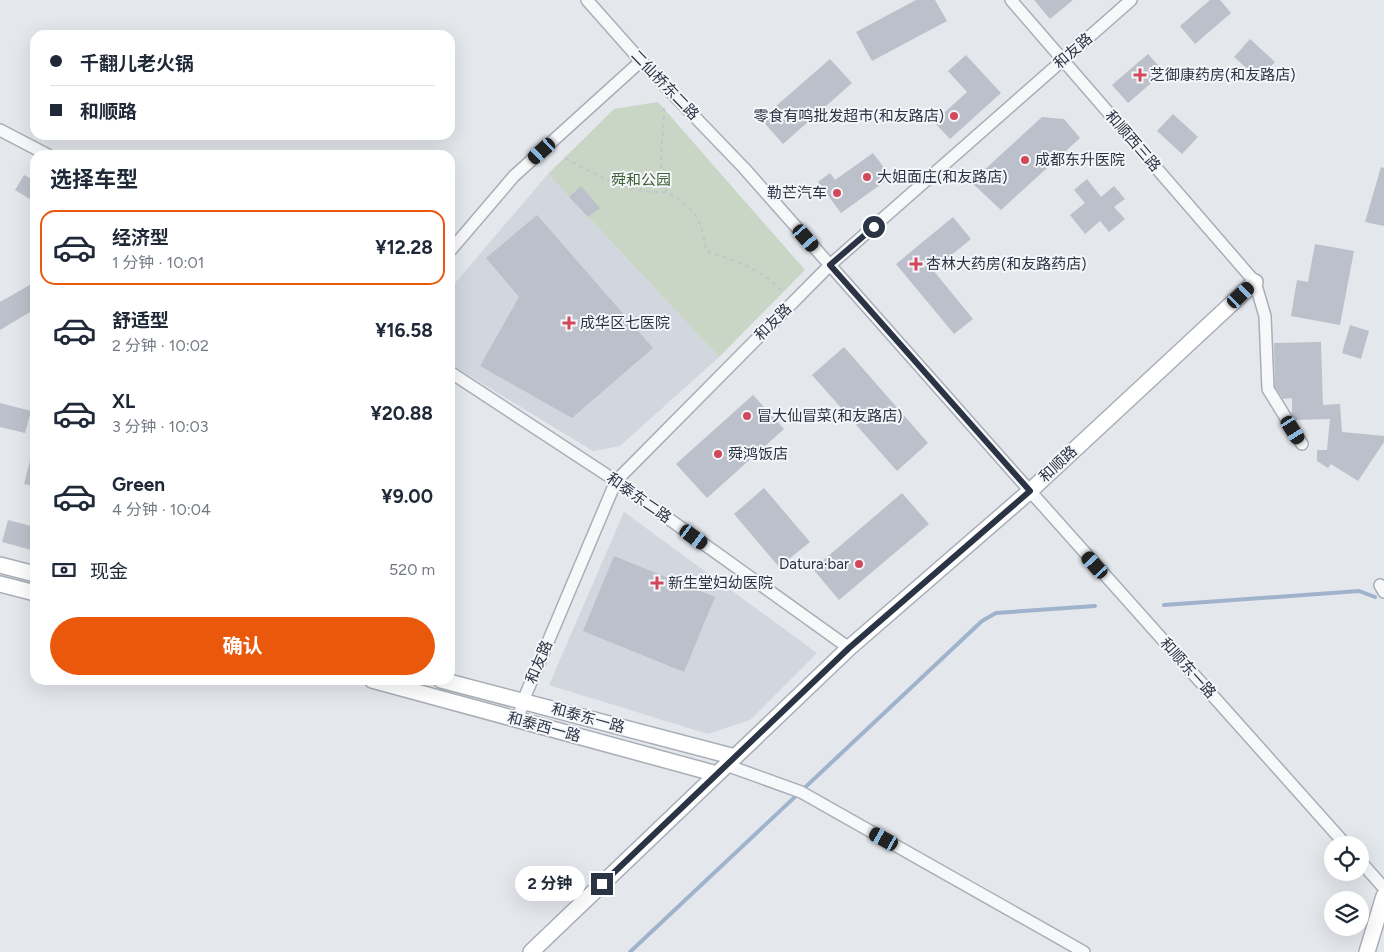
<!DOCTYPE html>
<html lang="zh">
<head>
<meta charset="utf-8">
<style>
	:root { --surface:#fff; --page:#f6f6f7; --text:#1f2937; --muted:#747a83; --line:#e0e1e3; --accent:#ea580c }
	body { margin:0; font-family:Figtree,"Noto Sans SC",sans-serif; background:var(--page); color:var(--text); height:100vh; display:flex; flex-direction:column; font-size:19px; white-space:nowrap }
	* { box-sizing:border-box; margin:0 }
	p { font-size:16px; color:var(--muted) }
	.icon { flex:none; width:28px; height:28px; fill:none; stroke:currentColor; stroke-width:2; stroke-linecap:round; stroke-linejoin:round }
	.map { position:relative; flex:1; overflow:hidden }
	.drawer { position:absolute; left:30px; top:150px; width:425px; height:535px; display:flex; flex-direction:column; background:var(--surface); border-radius:15px; box-shadow:0 5px 20px #0002 }
	.drawer>* { flex:none }
	.top-card { position:absolute; left:30px; top:30px; width:425px; height:110px; border-radius:15px; box-shadow:0 5px 20px #0002; display:grid; align-content:center; height:110px; padding:0 20px; background:var(--surface) }
	.fabs { position:absolute; left:1324px; top:836px; display:grid; gap:10px }
	.fabs a { display:grid; place-items:center; width:45px; height:45px; border-radius:50%; background:var(--surface); box-shadow:0 5px 20px #0002; font-size:25px }
	.end { position:absolute; width:22px; height:22px; margin:-11px; border:6px solid #2b3445; background:#fff; box-shadow:0 0 0 2px #fff }
	.from { border-radius:50% }
	.bubble { position:absolute; height:35px; border-radius:18px; background:var(--surface); box-shadow:0 5px 20px #0002; font-size:16px; font-weight:700; line-height:35px; text-align:center }
	.car { position:absolute; width:15px; height:30px; margin:-15px -8px; border-radius:6px; box-shadow:0 0 4px 1px #0007; background:linear-gradient(#222 24%,#8ab4d8 0 40%,#222 0 76%,#8ab4d8 0 86%,#222 0) }
	.top-card b { display:flex; align-items:center; gap:18px; height:48px; font-size:19px }
	.top-card b+b { border-top:1px solid var(--line) }
	.top-card i { width:12px; height:12px; background:var(--text) }
	ul { padding:0; list-style:none }
	li { display:flex; align-items:center; gap:15px; height:75px; margin:0 10px 8px; padding:0 10px; border:2px solid transparent; border-radius:15px }
	li div { flex:1 }
	li b { display:block; font-size:19px }
	li em { font-style:normal; font-weight:700 }
	li.current { border-color:var(--accent) }
	li>.icon { width:45px; height:45px; stroke-width:1.5 }
	h2 { padding:0 20px; font-size:22px; line-height:60px }
	.pay { display:flex; align-items:center; gap:12px; height:55px; padding:0 20px; font-size:19px }
	.pay p { margin-inline-start:auto }
	.button { display:flex; gap:10px; margin-top:auto; padding:10px 20px }
	.button a { flex:1; height:58px; border-radius:30px; background:var(--accent); color:#fff; font-size:20px; font-weight:700; line-height:58px; text-align:center }
	.map>svg:first-child { display:block }
	.built { fill:#d2d6de }
	.green { fill:#c9d6c5 }
	.lines { fill:none; stroke-linecap:round; stroke-linejoin:round }
	.stream { stroke:#9fb4cc; stroke-width:4 }
	.building { fill:#bbc0ca }
	.street-casing { stroke:#a9aeb7; stroke-width:14 }
	.secondary-casing { stroke:#a9aeb7; stroke-width:18 }
	.path { stroke:#c2c5cb; stroke-width:2; stroke-dasharray:4 4; stroke-linecap:butt }
	.street { stroke:#f7f8fa; stroke-width:11 }
	.secondary { stroke:#fff; stroke-width:15 }
	.route { stroke:#2b3445; stroke-width:6 }
	.poi-dot { fill:#d1495b; stroke:#f4f6f9; stroke-width:2 }
	.labels { text-anchor:middle; dominant-baseline:central; stroke-width:4; stroke-linejoin:round; paint-order:stroke }
	.street-label { font-size:15px; fill:#2b3445; stroke:#f4f6f9 }
	.poi-label { font-size:15px; fill:#2b3445; stroke:#f4f6f9; text-anchor:start }
	.park-label { font-size:15px; fill:#3f6138; stroke:#f4f6f9 }
</style>
</head>
<body>
<div class="map">
<svg width="1384" height="952" viewBox="0 0 1384 952">
	<rect width="100%" height="100%" fill="#e4e7ec"/>
	<path class="built" d="M 548,174 L 719,357 L 620,446 L 593,451 L 450,364 L 450,289 Z
		M 624,512 L 817,653 L 750,720 L 708,734 L 549,685 Z"/>
	<path class="green" d="M 658,102 L 805,270 L 719,357 L 548,174 L 614,109 Z"/>
	<g class="lines">
		<path class="stream" d="M 1164,605 L 1359,591 L 1375,597
			M 630,952 L 982,621 L 996,613 L 1095,606"/>
	</g>
	<path class="building" d="M 916,0 L 935,0 L 947,21 L 872,61 L 856,32 Z
		M 1034,0 L 1073,0 L 1050,19 Z
		M 1210,0 L 1220,0 L 1231,13 L 1195,44 L 1180,26 Z
		M 1250,39 L 1275,62 L 1259,79 L 1234,57 Z
		M 1148,54 L 1164,72 L 1128,103 L 1112,85 Z
		M 966,55 L 1001,93 L 950,139 L 934,122 L 967,92 L 948,71 Z
		M 830,59 L 852,83 L 783,144 L 761,119 Z
		M 1173,114 L 1198,137 L 1182,154 L 1157,131 Z
		M 1042,117 L 1064,119 L 1080,138 L 1001,210 L 971,182 Z
		M 873,153 L 891,177 L 841,213 L 818,182 L 830,173 L 835,180 Z
		M 1381,167 L 1384,168 L 1384,226 L 1365,222 Z
		M 24,175 L 35,181 L 35,202 L 15,190 Z
		M 1087,179 L 1101,197 L 1114,186 L 1125,199 L 1114,207 L 1125,219 L 1109,232 L 1100,221 L 1085,234 L 1070,215 L 1085,203 L 1074,190 Z
		M 581,186 L 600,208 L 588,217 L 569,197 Z
		M 537,215 L 653,348 L 572,418 L 480,366 L 519,297 L 486,258 Z
		M 953,217 L 971,239 L 933,270 L 973,319 L 954,334 L 896,264 Z
		M 1315,244 L 1354,251 L 1340,325 L 1291,316 L 1297,280 L 1308,282 Z
		M 35,282 L 35,309 L 0,330 L 0,302 Z
		M 1350,325 L 1369,331 L 1361,359 L 1342,353 Z
		M 1321,342 L 1323,405 L 1340,404 L 1342,432 L 1384,436 L 1384,442 L 1358,481 L 1331,464 L 1328,468 L 1317,461 L 1317,450 L 1327,450 L 1330,419 L 1296,420 L 1292,414 L 1292,398 L 1283,399 L 1275,387 L 1274,343 Z
		M 844,347 L 928,443 L 897,471 L 812,375 Z
		M 753,395 L 784,429 L 707,498 L 676,464 Z
		M 0,403 L 31,411 L 25,433 L 0,427 Z
		M 32,453 L 35,454 L 35,486 L 24,484 Z
		M 764,488 L 810,542 L 779,567 L 734,514 Z
		M 902,493 L 929,524 L 839,600 L 813,569 Z
		M 8,520 L 35,527 L 35,551 L 2,542 Z
		M 614,556 L 715,597 L 684,672 L 583,631 Z"/>
	<g class="lines">
		<defs>
			<path id="street" d="M 587,0 L 641,61 L 744,168 L 1030,491 L 1346,845
				M 1011,0 L 1255,282 L 1265,316 L 1268,389 L 1302,444
				M 0,130 L 48,155
				M 450,251 L 514,176 L 641,61
				M 450,372 L 616,481 L 849,648
				M 1380,585 L 1384,592
				M 518,720 L 523,701 L 616,481 L 830,265 L 1131,0
				M 726,765 L 801,792 L 1084,952
				M 1360,861 L 1384,888"/>
			<path id="secondary" d="M 0,565 L 35,574
				M 0,584 L 35,593
				M 372,680 L 717,774
				M 441,680 L 735,757
				M 531,952 L 849,648 L 1030,491 L 1255,282
				M 1367,952 L 1384,896"/>
		</defs>
		<use href="#street" class="street-casing"/>
		<use href="#secondary" class="secondary-casing"/>
		<path class="path" d="M 664,108 C 665,130 655,175 668,192 C 670,195 675,197 678,199 C 684,203 691,209 695,215 C 703,225 703,239 707,251 C 714,255 722,256 729,259 C 750,266 768,276 783,292
			M 565,158 C 598,176 628,194 667,192"/>
		<use href="#street" class="street"/>
		<use href="#secondary" class="secondary"/>
	</g>
	<g class="lines">
		<path class="route" d="M 602,884 L 849,648 L 1030,491 L 830,265 L 874,227"/>
	</g>
	<g class="poi-dot">
		<path d="M1137.5 67.5h5v5h5v5h-5v5h-5v-5h-5v-5h5z"/>
		<circle cx="954" cy="116" r="5"/>
		<circle cx="1025" cy="160" r="5"/>
		<circle cx="867" cy="177" r="5"/>
		<circle cx="837" cy="193" r="5"/>
		<path d="M913.5 256.5h5v5h5v5h-5v5h-5v-5h-5v-5h5z"/>
		<path d="M566.5 315.5h5v5h5v5h-5v5h-5v-5h-5v-5h5z"/>
		<circle cx="747" cy="416" r="5"/>
		<circle cx="718" cy="454" r="5"/>
		<circle cx="859" cy="564" r="5"/>
		<path d="M654.5 575.5h5v5h5v5h-5v5h-5v-5h-5v-5h5z"/>
	</g>
	<g class="labels">
		<g class="street-label">
			<text transform="translate(1073 51) rotate(-41)">和友路</text>
			<text transform="translate(665 85) rotate(46)">二仙桥东二路</text>
			<text transform="translate(1133 141) rotate(49)">和顺西三路</text>
			<text transform="translate(773 322) rotate(-45)">和友路</text>
			<text transform="translate(1058 464) rotate(-43)">和顺路</text>
			<text transform="translate(639 498) rotate(35)">和泰东二路</text>
			<text transform="translate(539 662) rotate(-67)">和友路</text>
			<text transform="translate(1188 668) rotate(48)">和顺东一路</text>
			<text transform="translate(588 718) rotate(15)">和泰东一路</text>
			<text transform="translate(544 727) rotate(15)">和泰西一路</text>
		</g>
		<g class="poi-label">
			<text x="1150" y="75">芝御康药房(和友路店)</text>
			<text x="944" y="116" text-anchor="end">零食有鸣批发超市(和友路店)</text>
			<text x="1035" y="160">成都东升医院</text>
			<text x="877" y="177">大姐面庄(和友路店)</text>
			<text x="827" y="193" text-anchor="end">勒芒汽车</text>
			<text x="926" y="264">杏林大药房(和友路药店)</text>
			<text x="580" y="323">成华区七医院</text>
			<text x="757" y="416">冒大仙冒菜(和友路店)</text>
			<text x="728" y="454">舜鸿饭店</text>
			<text x="849" y="564" text-anchor="end">Datura·bar</text>
			<text x="668" y="583">新生堂妇幼医院</text>
		</g>
		<g class="park-label">
			<text x="641" y="180">舜和公园</text>
		</g>
	</g>
</svg>
<div class="fabs">
<a><svg class="icon" aria-label="locate" viewBox="0 0 24 24"><circle cx="12" cy="12" r="6"/><path d="M12 2v4M12 18v4M2 12h4M18 12h4"/></svg></a>
<a><svg class="icon" aria-label="layers" viewBox="0 0 24 24"><path d="M12 4l9 5-9 5-9-5zM3 14l9 5 9-5"/></svg></a>
</div>
<i class="end from" style="left:874px;top:227px"></i>
<i class="end" style="left:602px;top:884px"></i>
<div class="bubble" style="left:515px;top:866px;width:70px">2 分钟</div>
<i class="car" style="left:542px;top:151px;rotate:228deg"></i>
<i class="car" style="left:806px;top:238px;rotate:139deg"></i>
<i class="car" style="left:1241px;top:295px;rotate:47deg"></i>
<i class="car" style="left:1293px;top:430px;rotate:148deg"></i>
<i class="car" style="left:694px;top:537px;rotate:126deg"></i>
<i class="car" style="left:1095px;top:565px;rotate:318deg"></i>
<i class="car" style="left:884px;top:839px;rotate:299deg"></i>
<div class="top-card">
<b><i class="from"></i>千翻儿老火锅</b>
<b><i></i>和顺路</b>
</div>
<section class="drawer">
<h2>选择车型</h2>
<ul>
<li class="current"><svg class="icon" aria-label="car" viewBox="0 0 24 24"><path d="M5 17H2v-5l4-1 3-4h7l3 4 3 1v5h-3M9 17h6M6 11h13"/><circle cx="7" cy="17" r="2"/><circle cx="17" cy="17" r="2"/></svg><div><b>经济型</b><p>1 分钟 · 10:01</p></div><em>¥12.28</em></li>
<li><svg class="icon" aria-label="car" viewBox="0 0 24 24"><path d="M5 17H2v-5l4-1 3-4h7l3 4 3 1v5h-3M9 17h6M6 11h13"/><circle cx="7" cy="17" r="2"/><circle cx="17" cy="17" r="2"/></svg><div><b>舒适型</b><p>2 分钟 · 10:02</p></div><em>¥16.58</em></li>
<li><svg class="icon" aria-label="car" viewBox="0 0 24 24"><path d="M5 17H2v-5l4-1 3-4h7l3 4 3 1v5h-3M9 17h6M6 11h13"/><circle cx="7" cy="17" r="2"/><circle cx="17" cy="17" r="2"/></svg><div><b>XL</b><p>3 分钟 · 10:03</p></div><em>¥20.88</em></li>
<li><svg class="icon" aria-label="car" viewBox="0 0 24 24"><path d="M5 17H2v-5l4-1 3-4h7l3 4 3 1v5h-3M9 17h6M6 11h13"/><circle cx="7" cy="17" r="2"/><circle cx="17" cy="17" r="2"/></svg><div><b>Green</b><p>4 分钟 · 10:04</p></div><em>¥9.00</em></li>
</ul>
<div class="pay"><svg class="icon" aria-label="cash" viewBox="0 0 24 24"><path d="M3 7h18v10H3z"/><circle cx="12" cy="12" r="2"/></svg>现金<p>520 m</p></div>
<div class="button"><a>确认</a></div>
</section>
</div>
</body>
</html>
